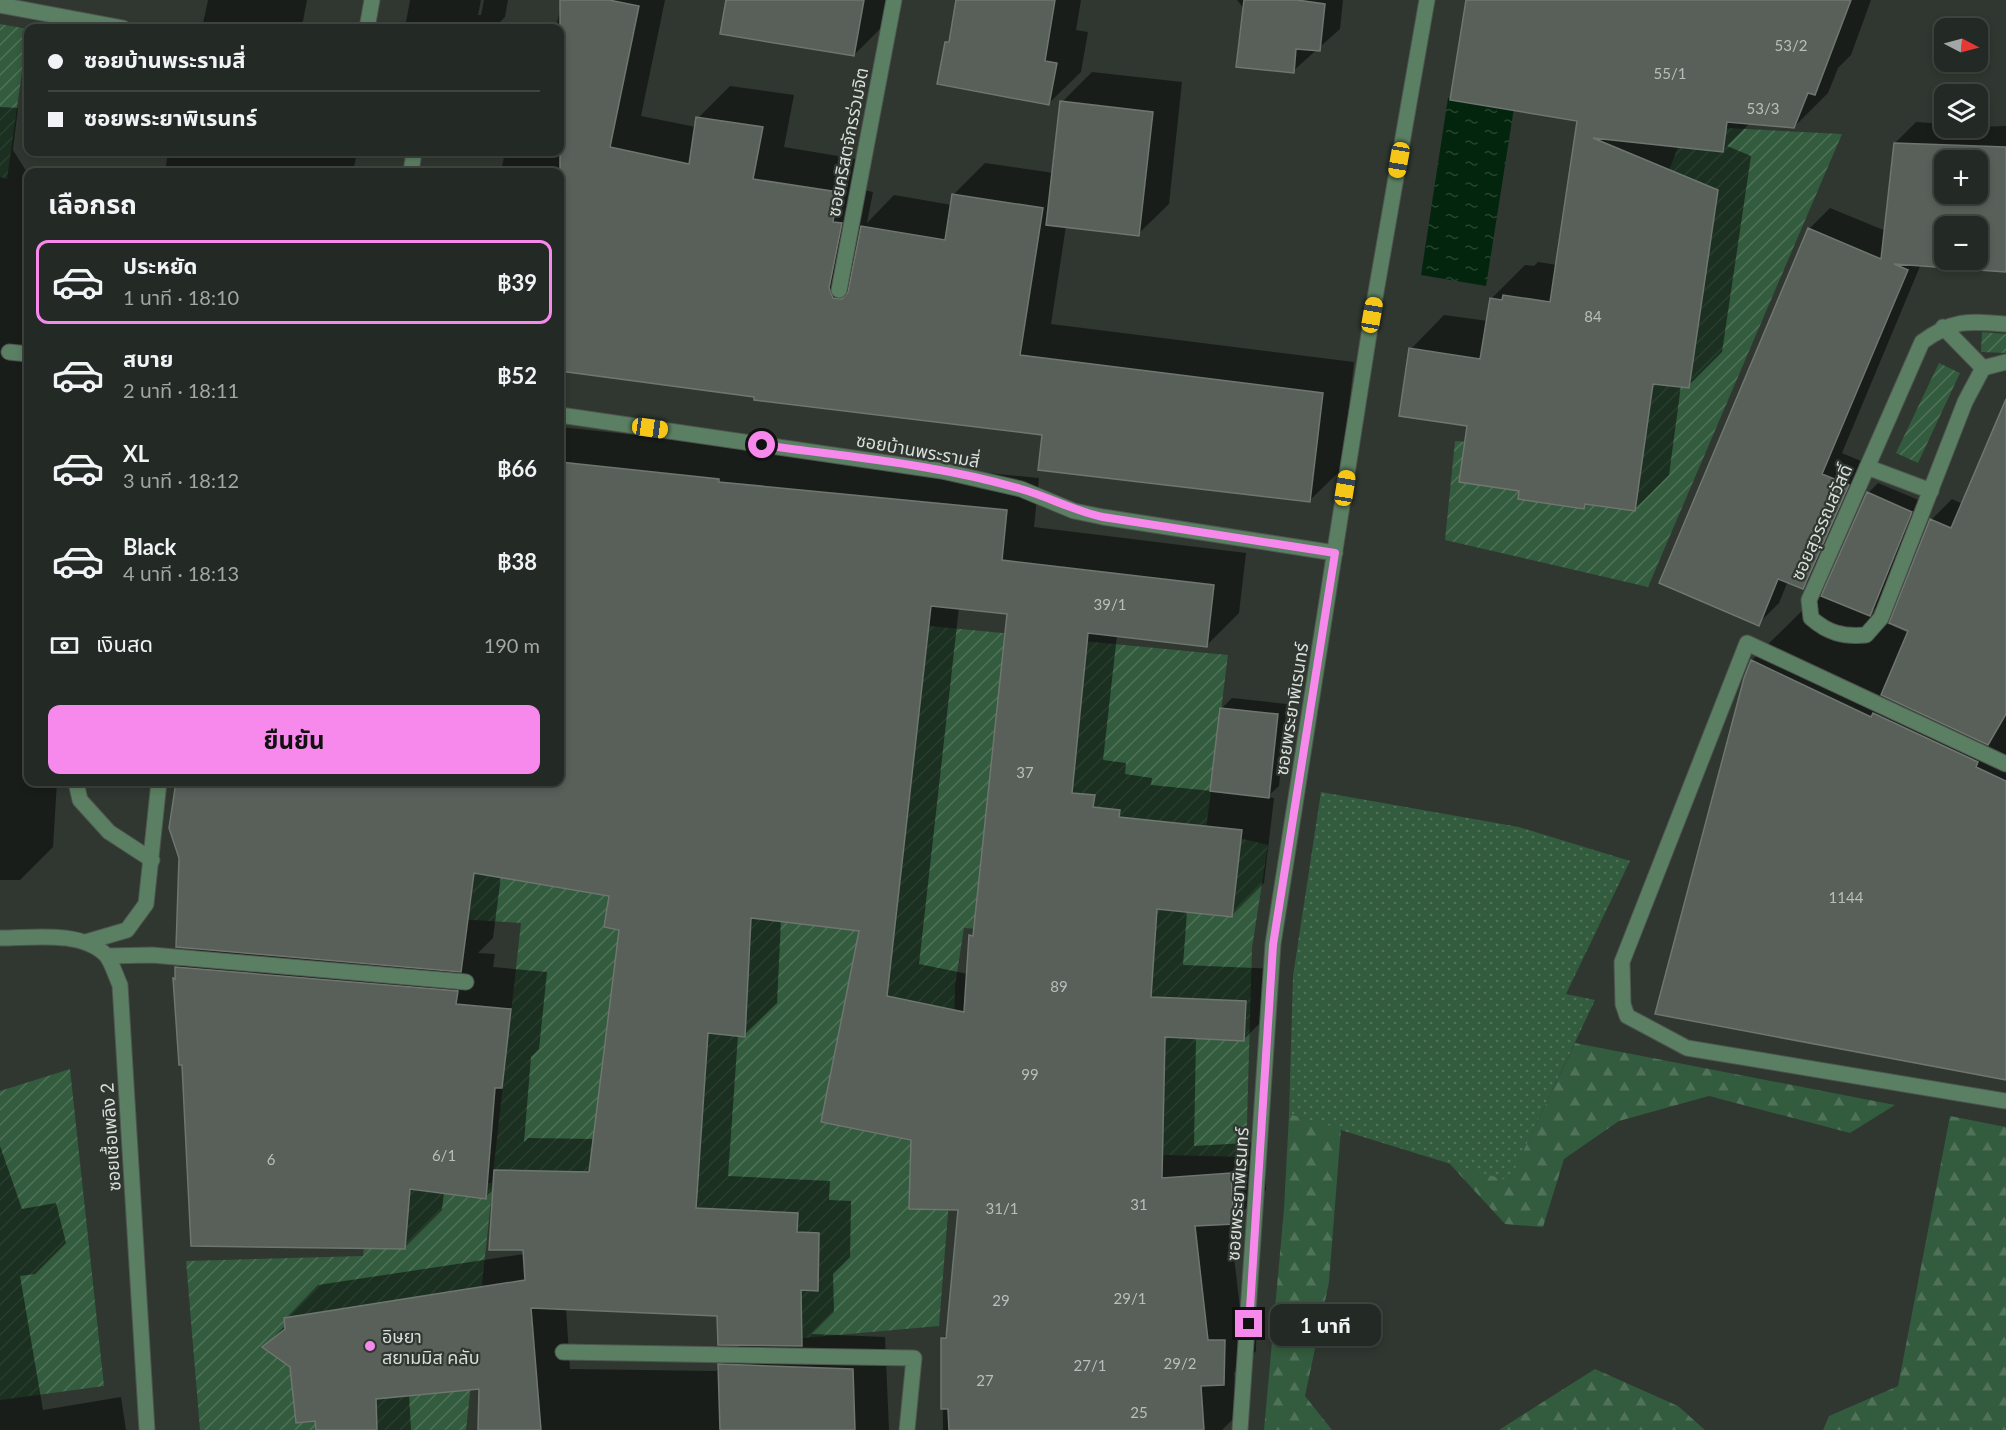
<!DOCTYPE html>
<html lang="th">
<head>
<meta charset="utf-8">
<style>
	:root { --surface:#232924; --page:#2f3531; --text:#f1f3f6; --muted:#a3a6a6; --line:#404541; --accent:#f788ec }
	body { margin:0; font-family:Lato,"Noto Sans Thai",sans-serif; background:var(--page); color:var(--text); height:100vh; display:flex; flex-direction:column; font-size:22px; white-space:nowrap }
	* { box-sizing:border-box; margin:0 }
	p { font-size:20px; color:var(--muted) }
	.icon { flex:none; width:33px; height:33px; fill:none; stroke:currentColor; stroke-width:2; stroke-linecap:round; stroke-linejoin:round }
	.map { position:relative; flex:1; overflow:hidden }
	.panel { position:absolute; left:24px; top:168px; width:540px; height:618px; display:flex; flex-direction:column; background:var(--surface); border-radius:12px; box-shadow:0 3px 9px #0003,0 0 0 2px var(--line) }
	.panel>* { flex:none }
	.top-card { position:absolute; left:24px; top:24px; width:540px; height:132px; border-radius:12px; box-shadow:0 3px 9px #0003,0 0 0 2px var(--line); display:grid; align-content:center; height:132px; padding:0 24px; background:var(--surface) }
	.needle { width:39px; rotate:96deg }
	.fabs { position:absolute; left:1934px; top:18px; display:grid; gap:12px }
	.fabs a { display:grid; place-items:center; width:54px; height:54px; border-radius:12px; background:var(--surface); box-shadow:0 3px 9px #0003,0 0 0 2px var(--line); font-size:30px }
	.end { position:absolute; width:27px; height:27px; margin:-14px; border:8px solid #f788ec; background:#111; box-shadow:0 0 0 3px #111 }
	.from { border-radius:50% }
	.bubble { position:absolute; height:42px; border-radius:12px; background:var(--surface); box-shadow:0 3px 9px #0003,0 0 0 2px var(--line); font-size:20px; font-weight:700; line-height:42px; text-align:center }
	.car { position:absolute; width:18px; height:36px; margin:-18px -9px; border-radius:8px; box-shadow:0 0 4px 2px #0007; background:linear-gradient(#f5c518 24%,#345 0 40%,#f5c518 0 76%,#345 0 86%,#f5c518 0) }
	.top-card b { display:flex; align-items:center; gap:21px; height:57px; font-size:22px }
	.top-card b+b { border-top:2px solid var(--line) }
	.top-card i { width:15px; height:15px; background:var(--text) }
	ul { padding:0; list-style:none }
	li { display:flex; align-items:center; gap:18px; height:84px; margin:0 12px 9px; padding:0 12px; border:3px solid transparent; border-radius:12px }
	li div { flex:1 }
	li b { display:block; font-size:22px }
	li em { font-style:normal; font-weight:700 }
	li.selected { border-color:var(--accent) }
	li>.icon { width:54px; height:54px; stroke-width:1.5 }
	h2 { padding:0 24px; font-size:27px; line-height:72px }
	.pay { display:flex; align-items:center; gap:15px; height:66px; padding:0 24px; font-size:22px }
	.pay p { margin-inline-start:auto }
	.cta { display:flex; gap:12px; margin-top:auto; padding:12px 24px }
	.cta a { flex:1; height:69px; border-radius:12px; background:var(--accent); color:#111; font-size:24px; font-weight:700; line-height:69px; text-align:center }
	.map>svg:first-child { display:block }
	.grass { fill:url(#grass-dots) }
	.forest { fill:url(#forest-firs) }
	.garden { fill:url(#garden-furrows) }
	.water { fill:url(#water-ripples) }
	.shadow { fill:#0007; fill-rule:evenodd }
	.building { fill:#586059; stroke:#6e766f; stroke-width:1.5; fill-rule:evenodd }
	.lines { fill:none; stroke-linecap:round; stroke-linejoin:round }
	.minor-casing { stroke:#4e554f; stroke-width:17 }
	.minor { stroke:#5b7f62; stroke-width:15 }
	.route { stroke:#f788ec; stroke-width:8 }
	.poi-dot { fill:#f788ec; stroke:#2f3730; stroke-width:2 }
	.labels { text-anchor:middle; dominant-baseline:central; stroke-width:4.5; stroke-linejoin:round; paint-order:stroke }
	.number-label { font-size:15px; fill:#babeba }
	.street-label { font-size:18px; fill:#dadeda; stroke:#2f3730 }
	.poi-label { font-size:18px; fill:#dadeda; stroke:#2f3730; text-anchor:start }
</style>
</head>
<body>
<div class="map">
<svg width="2006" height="1430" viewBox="0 0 2006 1430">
	<defs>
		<pattern id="grass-dots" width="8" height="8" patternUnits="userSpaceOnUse" patternTransform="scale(1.5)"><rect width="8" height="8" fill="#335b3d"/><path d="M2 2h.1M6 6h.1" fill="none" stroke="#507258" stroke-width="1.8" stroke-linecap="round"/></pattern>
		<pattern id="forest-firs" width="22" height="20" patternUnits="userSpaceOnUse" patternTransform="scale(1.5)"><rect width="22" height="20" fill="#335b3d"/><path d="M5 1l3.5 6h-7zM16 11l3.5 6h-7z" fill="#507258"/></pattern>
		<pattern id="garden-furrows" width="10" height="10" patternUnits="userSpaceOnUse" patternTransform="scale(1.5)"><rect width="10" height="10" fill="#335b3d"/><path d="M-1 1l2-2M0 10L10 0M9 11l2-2" fill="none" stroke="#507258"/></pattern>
		<pattern id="water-ripples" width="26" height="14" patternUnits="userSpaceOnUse" patternTransform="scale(1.5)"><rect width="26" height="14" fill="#03250e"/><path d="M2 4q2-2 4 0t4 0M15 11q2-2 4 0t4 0" fill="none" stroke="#274430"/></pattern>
	</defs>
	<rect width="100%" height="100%" fill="#2f3730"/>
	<path class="grass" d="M 1321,792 L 1519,827 L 1630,861 L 1566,994 L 1595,1000 L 1509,1182 L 1289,1114 L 1293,976 Z"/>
	<path class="forest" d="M 1575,1043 L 1895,1105 L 1850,1133 L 1709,1096 L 1619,1121 L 1564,1159 L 1543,1227 L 1505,1224 L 1449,1163 L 1509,1181 Z
		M 1289,1114 L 1341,1129 L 1329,1282 L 1305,1396 L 1332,1430 L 1264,1430 L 1284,1209 Z
		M 1950,1116 L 2006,1127 L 2006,1430 L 1823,1430 L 1829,1416 L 1898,1386 Z
		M 1595,1369 L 1678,1406 L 1705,1430 L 1499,1430 Z"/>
	<path class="garden" d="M 0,24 L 28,29 L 7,179 L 0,177 Z
		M 1686,126 L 1842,134 L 1648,587 L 1445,540 L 1455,441 L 1563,449 Z
		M 1982,332 L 2006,334 L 2006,353 L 1981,352 Z
		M 1939,363 L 1960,373 L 1918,463 L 1896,453 Z
		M 909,624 L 1228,655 L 1206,830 L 1268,845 L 1252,948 L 1246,1157 L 1091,1153 L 1078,936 L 964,928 L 955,986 L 953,1151 L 939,1326 L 737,1344 L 697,1247 L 586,1208 L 491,1201 L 466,1430 L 200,1430 L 186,1261 L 363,1256 L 370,1182 L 492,1183 L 521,923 L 458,919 L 468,863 Z
		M 70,1069 L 104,1386 L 0,1400 L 0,1091 Z"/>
	<path class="water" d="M 1448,98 L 1514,108 L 1486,286 L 1421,275 Z"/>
	<path class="shadow" d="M 208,0 L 307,0 L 303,21 L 295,28 L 202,28 Z
		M 410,0 L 481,0 L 478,15 L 481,15 L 484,0 L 508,0 L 505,17 L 494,28 L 405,28 Z
		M 562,0 L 665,0 L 641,116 L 696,127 L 698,118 L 730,86 L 794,95 L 784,147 L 868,161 L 864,190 L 873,192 L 867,223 L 894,195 L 952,205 L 953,195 L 985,163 L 1054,173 L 1062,102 L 1092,72 L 1182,82 L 1169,204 L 1138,234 L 1066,226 L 1051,324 L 1354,362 L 1342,469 L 1310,500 L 1044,434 L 560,371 L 560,172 L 501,172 L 505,152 L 560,152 L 560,28 L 556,28 Z
		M 727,0 L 889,0 L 886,23 L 854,55 Z
		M 958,0 L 1081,0 L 1076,30 L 1088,32 L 1081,72 L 1049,103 L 947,42 L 952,38 Z
		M 1237,0 L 1343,0 L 1340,29 L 1293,71 Z
		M 1466,0 L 1871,0 L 1851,55 L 1838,68 L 1828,93 L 1794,127 L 1750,123 L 1727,146 L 1751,156 L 1722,352 L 1688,386 L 1681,385 L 1669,475 L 1635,509 L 1588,503 L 1584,507 L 1521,490 L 1411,349 L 1444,315 L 1488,321 L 1491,299 L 1525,265 L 1534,266 L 1538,262 L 1557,265 L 1579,120 Z
		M 0,107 L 18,108 L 13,150 L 28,174 L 28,782 L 57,782 L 53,847 L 20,880 L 0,880 Z
		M 1916,122 L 1944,124 L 1944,128 L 2006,126 L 2006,270 L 1921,264 L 1842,453 L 1868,464 L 1824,566 L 1803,587 L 1788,581 L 1779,603 L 1758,624 L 1809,229 L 1830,208 L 1886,231 L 1895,143 ZM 1944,160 L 1977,160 L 1977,194 L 1944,194 ZM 1944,226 L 1977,226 L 1977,260 L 1944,260 Z
		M 168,152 L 357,152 L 353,172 L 165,172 Z
		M 2006,402 L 2006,1078 L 1745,678 L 1752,660 L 1821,592 L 1824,593 L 1868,493 L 1878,483 L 1921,501 L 1880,604 L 1869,615 L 1890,625 L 1931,520 L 1952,499 L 1963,504 ZM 1894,624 L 1910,630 L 1908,633 L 1893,626 Z
		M 560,427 L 751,447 L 751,450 L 1039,478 L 1034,527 L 1246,553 L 1239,613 L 1207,645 L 1117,635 L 1103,760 L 1126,763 L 1125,774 L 1152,778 L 1151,785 L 1212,791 L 1221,709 L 1232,698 L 1287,704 L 1279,786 L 1267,797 L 1274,798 L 1264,883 L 1231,916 L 1187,911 L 1183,965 L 1278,969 L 1276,1007 L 1244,1039 L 1196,1037 L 1194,1146 L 1263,1142 L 1266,1190 L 1230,1223 L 1240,1308 L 1257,1308 L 1256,1351 L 1234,1373 L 1237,1415 L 1222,1430 L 943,1430 L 942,1339 L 948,1332 L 960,1208 L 913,1139 L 861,930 L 781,920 L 777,1003 L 744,1035 L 738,1035 L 728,1176 L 830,1181 L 829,1200 L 851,1201 L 850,1257 L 833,1274 L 834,1312 L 812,1334 L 885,1337 L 889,1430 L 479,1430 L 480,1387 L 409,1394 L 411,1430 L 317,1430 L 316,1419 L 291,1366 L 264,1347 L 286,1325 L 286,1318 L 318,1285 L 524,1254 L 524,1249 L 495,1188 L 485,1197 L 444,1191 L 442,1210 L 405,1247 L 184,1064 L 174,979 L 177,967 L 197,948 L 180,858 L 171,828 L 177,782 L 560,782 ZM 959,607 L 1009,612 L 975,932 L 971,936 L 968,974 L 919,964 ZM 501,876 L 611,895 L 621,929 L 594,1139 L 528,1138 L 524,1142 L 531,1057 L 539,1049 L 547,972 L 493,967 L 495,954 L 478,953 L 493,938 ZM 566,1308 L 718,1314 L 741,1344 L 716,1371 L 570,1369 Z
		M 0,1146 L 22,1209 L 56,1203 L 66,1243 L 35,1274 L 20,1276 L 43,1410 L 121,1397 L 126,1430 L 0,1430 Z"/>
	<path class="building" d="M 560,0 L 609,0 L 639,6 L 610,147 L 689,164 L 696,117 L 763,127 L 753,179 L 838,192 L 833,222 L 842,223 L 829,288 L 833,298 L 842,299 L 848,292 L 861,226 L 945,240 L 952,194 L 1043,208 L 1020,355 L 1323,393 L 1310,502 L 1038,470 L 1042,435 L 754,400 L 754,397 L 560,371 Z
		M 726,0 L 864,0 L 854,56 L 720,34 Z
		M 956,0 L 1055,0 L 1045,61 L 1057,63 L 1049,105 L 937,84 L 945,42 L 949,42 Z
		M 1244,0 L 1297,0 L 1325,4 L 1320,51 L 1296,49 L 1294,73 L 1236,67 Z
		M 1466,0 L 1851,0 L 1815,95 L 1808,93 L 1794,128 L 1727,122 L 1723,152 L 1593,138 L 1718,190 L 1689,388 L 1653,384 L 1635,511 L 1585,504 L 1584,509 L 1518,499 L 1519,491 L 1459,482 L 1467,426 L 1399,416 L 1409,348 L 1480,359 L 1490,298 L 1502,300 L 1503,295 L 1550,302 L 1577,121 L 1450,100 Z
		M 1060,101 L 1153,112 L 1139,236 L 1046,225 Z
		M 1894,143 L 2006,147 L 2006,272 L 1894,264 L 1908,270 L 1822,474 L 1849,485 L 1803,589 L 1778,579 L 1759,626 L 1659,583 L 1808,228 L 1881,259 ZM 1944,160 L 1977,160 L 1977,194 L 1944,194 ZM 1944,226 L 1977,226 L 1977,260 L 1944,260 Z
		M 2006,399 L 2006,714 L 1988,745 L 1881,695 L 1908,631 L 1889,623 L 1930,519 L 1951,528 Z
		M 560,462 L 719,479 L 719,482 L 1007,510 L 1002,560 L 1214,585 L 1207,647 L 1088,633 L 1072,793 L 1095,795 L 1093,807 L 1120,810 L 1119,817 L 1242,830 L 1232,917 L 1157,909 L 1151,997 L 1246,1001 L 1244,1041 L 1165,1037 L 1162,1178 L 1231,1173 L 1234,1224 L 1195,1226 L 1208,1340 L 1225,1340 L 1224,1385 L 1201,1386 L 1204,1430 L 949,1430 L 948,1409 L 941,1409 L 941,1338 L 946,1338 L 958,1210 L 909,1209 L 911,1140 L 821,1122 L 859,931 L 751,918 L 745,1037 L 708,1033 L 696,1208 L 798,1213 L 797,1232 L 819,1233 L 818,1291 L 801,1290 L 802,1346 L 718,1345 L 717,1316 L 531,1308 L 541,1430 L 478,1430 L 479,1389 L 376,1399 L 377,1430 L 316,1430 L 315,1421 L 296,1423 L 290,1367 L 262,1347 L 285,1329 L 284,1318 L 525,1280 L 523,1250 L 489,1250 L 494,1170 L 589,1172 L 619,930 L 604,927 L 609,896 L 474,873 L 461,972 L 176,947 L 179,858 L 169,828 L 176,782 L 560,782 ZM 931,606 L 1007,614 L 973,936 L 969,935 L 964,1012 L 887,996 Z
		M 1867,492 L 1912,512 L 1870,616 L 1821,596 Z
		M 1751,660 L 1871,717 L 1873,713 L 1978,762 L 1976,767 L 2006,781 L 2006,1080 L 1655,1014 L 1744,678 Z
		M 1220,708 L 1278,714 L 1269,798 L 1210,791 Z
		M 175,967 L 458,991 L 456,1004 L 511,1009 L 502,1088 L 495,1088 L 486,1199 L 410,1189 L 405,1249 L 191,1246 L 182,1065 L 179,1065 L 173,978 L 175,979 Z
		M 718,1364 L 853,1369 L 855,1430 L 720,1430 Z"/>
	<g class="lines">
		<defs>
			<path id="minor" d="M 0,5 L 123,28
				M 367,28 L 372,0
				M 411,172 L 414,152
				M 839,290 L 894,0
				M 2006,324 C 1968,321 1954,319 1922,342 L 1809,600 L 1811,618 C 1828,633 1843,637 1866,635 L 1881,618 L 1965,402 L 1983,368 L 2006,362
				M 1943,327 L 1983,368
				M 9,352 L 28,354
				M 560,415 L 942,471 L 1021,489 L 1074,511 L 1103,517 L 1335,553
				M 1867,467 L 1931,491
				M 2006,764 L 1747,643 L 1622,962 L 1623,1004 L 1627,1016 L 1687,1048 L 2006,1101
				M 76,782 L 80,800 L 109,832 L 152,860
				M 0,938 C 32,938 81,930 106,955 C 112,962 116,977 120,985 L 147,1430
				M 86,942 L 127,930 L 146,904 L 159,782
				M 107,956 L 152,955 L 466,982
				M 563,1352 L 914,1358 L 907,1430
				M 1240,1430 L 1273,944 L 1372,315 L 1427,0"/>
		</defs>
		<use href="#minor" class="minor-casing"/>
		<use href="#minor" class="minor"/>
	</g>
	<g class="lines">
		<path class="route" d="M 762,445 C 848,457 937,464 1021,489 C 1049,497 1074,511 1103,517 L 1335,553 L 1273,945 L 1249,1324"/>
	</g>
	<circle class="poi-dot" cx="370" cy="1346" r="6"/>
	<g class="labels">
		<g class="number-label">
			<text x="1791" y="45">53/2</text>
			<text x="1670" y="73">55/1</text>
			<text x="1763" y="108">53/3</text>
			<text x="1593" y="316">84</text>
			<text x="1110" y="604">39/1</text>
			<text x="1025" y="772">37</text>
			<text x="1846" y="897">1144</text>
			<text x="1059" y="986">89</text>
			<text x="1030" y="1074">99</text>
			<text x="444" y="1155">6/1</text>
			<text x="271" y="1159">6</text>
			<text x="1139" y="1204">31</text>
			<text x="1002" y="1208">31/1</text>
			<text x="1130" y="1298">29/1</text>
			<text x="1001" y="1300">29</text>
			<text x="1180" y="1363">29/2</text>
			<text x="1090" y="1365">27/1</text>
			<text x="985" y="1380">27</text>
			<text x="1139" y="1412">25</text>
		</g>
		<g class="street-label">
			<text transform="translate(847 142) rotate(-79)">ซอยคริสตจักรร่วมจิต</text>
			<text transform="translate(918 450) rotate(10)">ซอยบ้านพระรามสี่</text>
			<text transform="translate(1821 522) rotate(-66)">ซอยสุวรรณสวัสดิ์</text>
			<text transform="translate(1291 709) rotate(-81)">ซอยพระยาพิเรนทร์</text>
			<text transform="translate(110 1137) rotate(-94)">ซอยเชื้อเพลิง 2</text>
			<text transform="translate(1237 1194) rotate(-86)">ซอยพระยาพิเรนทร์</text>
		</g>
		<g class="poi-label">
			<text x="382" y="1336">อิษยา<tspan x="382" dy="21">สยามมิส คลับ</tspan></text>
		</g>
	</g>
</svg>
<div class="fabs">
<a><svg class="needle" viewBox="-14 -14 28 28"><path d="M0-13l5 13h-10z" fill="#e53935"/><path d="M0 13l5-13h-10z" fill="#a3a6a6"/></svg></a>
<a><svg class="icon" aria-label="layers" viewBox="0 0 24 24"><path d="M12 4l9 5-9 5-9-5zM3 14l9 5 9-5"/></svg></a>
<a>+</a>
<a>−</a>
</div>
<i class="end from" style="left:762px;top:445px"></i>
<i class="end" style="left:1249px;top:1324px"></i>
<div class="bubble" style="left:1270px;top:1304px;width:111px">1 นาที</div>
<i class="car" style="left:1399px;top:160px;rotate:190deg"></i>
<i class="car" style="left:1372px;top:315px;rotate:10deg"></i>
<i class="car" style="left:650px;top:428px;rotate:98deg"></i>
<i class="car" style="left:1345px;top:488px;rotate:9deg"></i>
<div class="top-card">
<b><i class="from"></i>ซอยบ้านพระรามสี่</b>
<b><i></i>ซอยพระยาพิเรนทร์</b>
</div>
<section class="panel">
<h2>เลือกรถ</h2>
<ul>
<li class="selected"><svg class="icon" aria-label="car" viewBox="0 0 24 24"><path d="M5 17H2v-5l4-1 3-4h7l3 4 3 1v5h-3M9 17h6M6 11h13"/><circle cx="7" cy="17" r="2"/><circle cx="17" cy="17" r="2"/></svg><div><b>ประหยัด</b><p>1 นาที · 18:10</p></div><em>฿39</em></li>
<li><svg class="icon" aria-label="car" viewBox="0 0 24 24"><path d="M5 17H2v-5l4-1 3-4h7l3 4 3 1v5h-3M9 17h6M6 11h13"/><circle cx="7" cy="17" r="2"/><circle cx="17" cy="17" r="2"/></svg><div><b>สบาย</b><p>2 นาที · 18:11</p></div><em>฿52</em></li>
<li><svg class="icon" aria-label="car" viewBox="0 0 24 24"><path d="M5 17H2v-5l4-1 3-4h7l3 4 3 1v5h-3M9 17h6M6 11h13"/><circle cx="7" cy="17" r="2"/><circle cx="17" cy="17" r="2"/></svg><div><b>XL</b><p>3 นาที · 18:12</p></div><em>฿66</em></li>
<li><svg class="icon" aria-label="car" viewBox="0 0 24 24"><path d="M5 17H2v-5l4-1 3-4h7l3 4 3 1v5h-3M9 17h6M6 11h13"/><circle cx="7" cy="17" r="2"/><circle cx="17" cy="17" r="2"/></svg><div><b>Black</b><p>4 นาที · 18:13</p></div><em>฿38</em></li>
</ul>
<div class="pay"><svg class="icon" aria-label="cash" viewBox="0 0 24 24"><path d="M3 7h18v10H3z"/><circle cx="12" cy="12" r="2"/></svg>เงินสด<p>190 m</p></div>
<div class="cta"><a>ยืนยัน</a></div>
</section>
</div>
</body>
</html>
